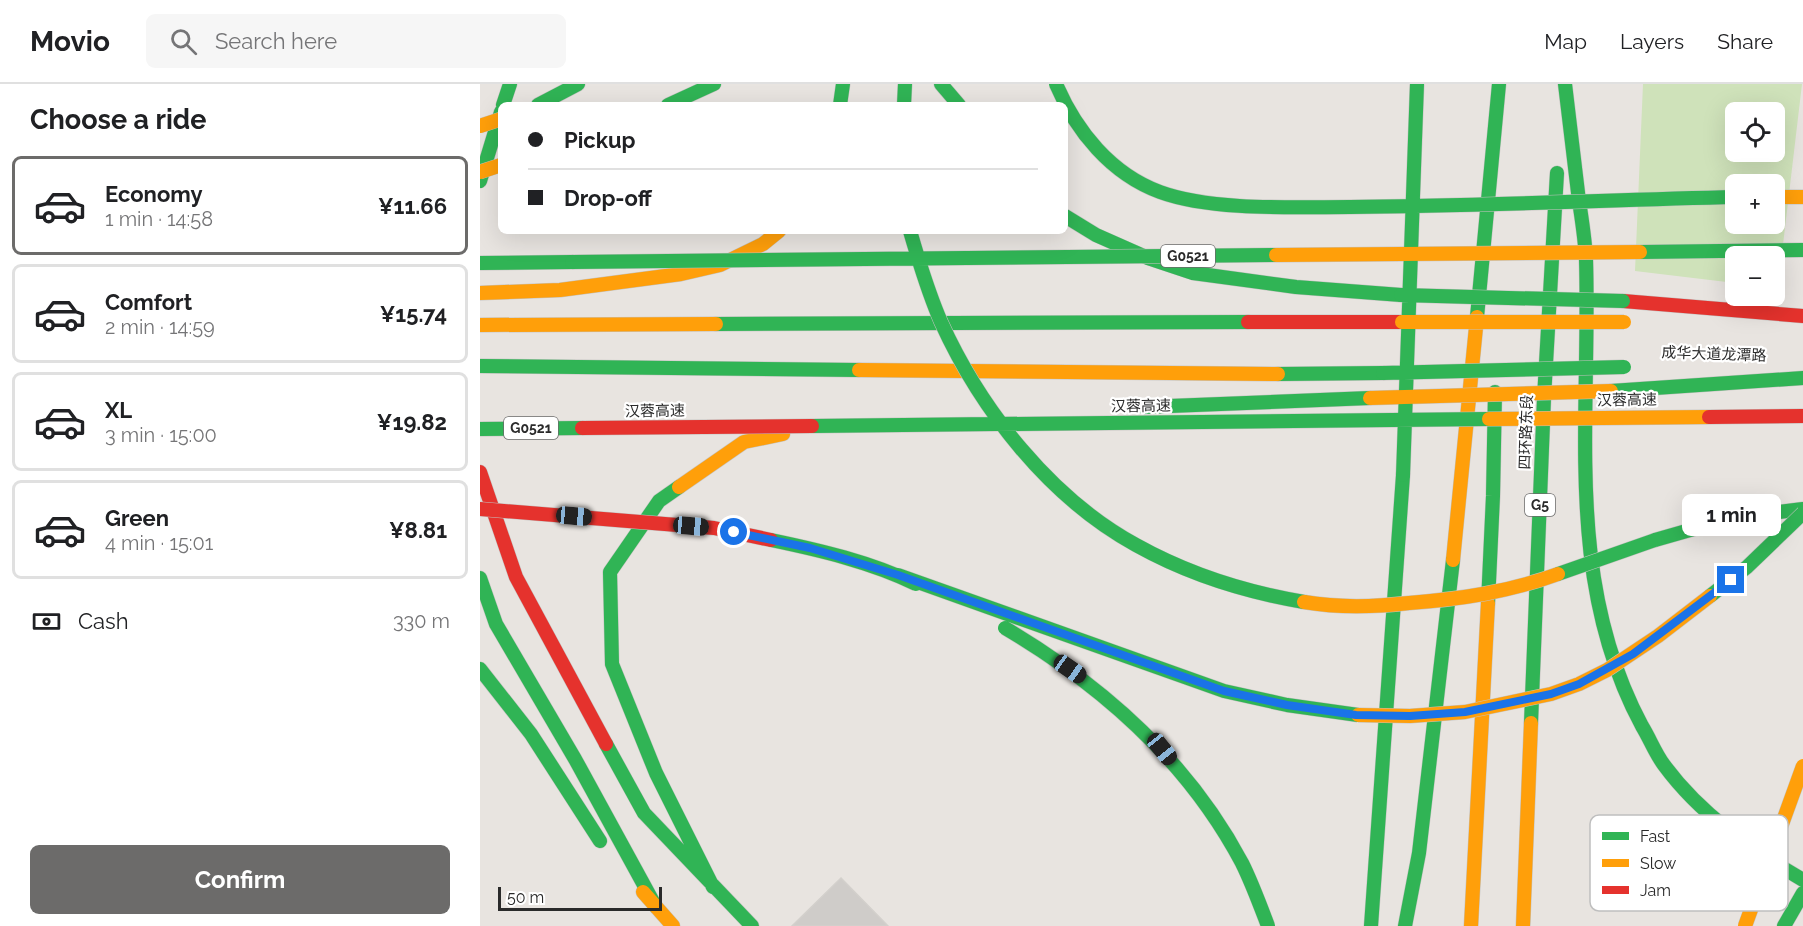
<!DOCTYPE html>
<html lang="en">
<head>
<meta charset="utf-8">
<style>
	:root { --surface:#fff; --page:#f6f6f6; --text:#202124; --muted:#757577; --line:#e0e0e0; --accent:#6c6b6a }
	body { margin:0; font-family:Raleway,"Noto Sans SC",sans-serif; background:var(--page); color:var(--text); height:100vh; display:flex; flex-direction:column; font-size:22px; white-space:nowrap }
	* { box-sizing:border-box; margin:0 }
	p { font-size:20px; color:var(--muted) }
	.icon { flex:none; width:33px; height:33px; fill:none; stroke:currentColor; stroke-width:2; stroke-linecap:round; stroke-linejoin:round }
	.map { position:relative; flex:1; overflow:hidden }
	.panel { display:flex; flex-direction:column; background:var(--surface); width:480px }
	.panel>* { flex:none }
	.hud { position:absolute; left:18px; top:18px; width:570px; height:132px; border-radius:9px; box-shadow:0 6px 24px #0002; display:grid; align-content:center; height:132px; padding:0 30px; background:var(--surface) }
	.tools { position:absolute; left:1245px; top:18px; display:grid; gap:12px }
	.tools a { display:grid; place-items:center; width:60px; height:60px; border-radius:9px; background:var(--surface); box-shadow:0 6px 24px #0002; font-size:30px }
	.scale { position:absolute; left:18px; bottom:15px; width:164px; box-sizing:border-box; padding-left:6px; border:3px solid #2a2a2a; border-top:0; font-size:16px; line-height:21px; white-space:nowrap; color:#2a2a2a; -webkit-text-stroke:4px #fff; paint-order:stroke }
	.end { position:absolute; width:27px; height:27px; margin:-14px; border:8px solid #1a73e8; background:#fff; box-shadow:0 0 0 3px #fff }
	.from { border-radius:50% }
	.bubble { position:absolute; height:42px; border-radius:9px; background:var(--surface); box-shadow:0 6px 24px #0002; font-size:20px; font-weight:700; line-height:42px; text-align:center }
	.car { position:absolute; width:18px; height:36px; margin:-18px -9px; border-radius:8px; box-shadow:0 0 4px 2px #0007; background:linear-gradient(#222 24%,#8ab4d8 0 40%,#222 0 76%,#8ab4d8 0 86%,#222 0) }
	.hud b { display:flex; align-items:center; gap:21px; height:57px; font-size:22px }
	.hud b+b { border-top:2px solid var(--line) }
	.hud i { width:15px; height:15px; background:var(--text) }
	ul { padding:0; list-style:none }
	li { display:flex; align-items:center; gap:18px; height:99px; margin:0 12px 9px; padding:0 18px; border:3px solid var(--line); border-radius:9px }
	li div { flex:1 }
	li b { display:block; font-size:22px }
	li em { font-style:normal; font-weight:700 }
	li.selected { border-color:var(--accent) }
	li>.icon { width:54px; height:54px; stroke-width:1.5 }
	h2 { padding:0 30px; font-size:27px; line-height:72px }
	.pay { display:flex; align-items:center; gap:15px; height:66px; padding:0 30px; font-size:22px }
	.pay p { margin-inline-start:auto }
	.button { display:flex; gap:12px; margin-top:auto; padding:12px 30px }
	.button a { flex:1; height:69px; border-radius:9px; background:var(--accent); color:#fff; font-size:24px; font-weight:700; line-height:69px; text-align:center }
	header { display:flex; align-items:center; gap:36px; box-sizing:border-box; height:84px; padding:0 30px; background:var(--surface); border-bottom:2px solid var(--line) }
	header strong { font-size:28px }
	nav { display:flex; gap:33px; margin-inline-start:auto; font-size:21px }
	.search { width:420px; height:54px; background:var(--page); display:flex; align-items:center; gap:15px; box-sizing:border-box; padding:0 21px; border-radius:9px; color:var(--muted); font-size:22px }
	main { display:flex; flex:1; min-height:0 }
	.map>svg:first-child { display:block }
	.green { fill:#cfe2ba; fill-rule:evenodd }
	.building { fill:#cfccc9; stroke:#d3d0cc; stroke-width:1.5 }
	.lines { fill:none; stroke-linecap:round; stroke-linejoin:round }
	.fast-casing { stroke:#c4c3c1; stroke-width:15 }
	.slow-casing { stroke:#c4c3c1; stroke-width:15 }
	.jam-casing { stroke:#c4c3c1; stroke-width:15 }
	.fast { stroke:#30b455; stroke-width:14 }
	.slow { stroke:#ff9f0a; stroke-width:14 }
	.jam { stroke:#e5322d; stroke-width:14 }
	.fast-bridge-casing { stroke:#c4c3c1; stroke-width:15; stroke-linecap:butt }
	.slow-bridge-casing { stroke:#c4c3c1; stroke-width:15; stroke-linecap:butt }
	.jam-bridge-casing { stroke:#c4c3c1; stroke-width:15; stroke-linecap:butt }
	.fast-bridge { stroke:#30b455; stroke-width:14 }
	.slow-bridge { stroke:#ff9f0a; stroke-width:14 }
	.jam-bridge { stroke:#e5322d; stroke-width:14 }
	.route { stroke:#1a73e8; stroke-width:8 }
	.labels { text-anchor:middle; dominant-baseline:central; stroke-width:4.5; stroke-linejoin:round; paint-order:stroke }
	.shield { fill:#fff; stroke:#6a6a6a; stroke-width:1.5 }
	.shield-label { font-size:14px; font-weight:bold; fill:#2a2a2a }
	.street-label { font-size:15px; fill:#2a2a2a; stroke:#fff }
	.key { fill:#fff; stroke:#bfbfbf; stroke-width:1.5 }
	.key-label { font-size:16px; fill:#2a2a2a }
</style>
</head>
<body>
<header>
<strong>Movio</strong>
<div class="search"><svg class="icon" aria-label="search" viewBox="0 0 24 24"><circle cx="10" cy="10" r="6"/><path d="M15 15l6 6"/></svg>Search here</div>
<nav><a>Map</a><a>Layers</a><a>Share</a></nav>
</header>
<main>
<section class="panel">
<h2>Choose a ride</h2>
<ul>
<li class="selected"><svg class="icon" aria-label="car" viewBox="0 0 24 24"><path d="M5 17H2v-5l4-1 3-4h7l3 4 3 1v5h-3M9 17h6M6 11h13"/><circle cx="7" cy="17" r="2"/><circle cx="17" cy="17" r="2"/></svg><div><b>Economy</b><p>1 min · 14:58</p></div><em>¥11.66</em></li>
<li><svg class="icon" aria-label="car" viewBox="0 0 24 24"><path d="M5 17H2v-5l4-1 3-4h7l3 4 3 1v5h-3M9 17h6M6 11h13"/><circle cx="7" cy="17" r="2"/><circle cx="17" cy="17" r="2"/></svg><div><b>Comfort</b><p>2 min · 14:59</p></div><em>¥15.74</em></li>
<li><svg class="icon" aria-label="car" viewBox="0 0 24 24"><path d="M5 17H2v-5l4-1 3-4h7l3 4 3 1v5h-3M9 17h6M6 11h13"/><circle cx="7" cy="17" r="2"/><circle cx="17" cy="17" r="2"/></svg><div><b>XL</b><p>3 min · 15:00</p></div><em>¥19.82</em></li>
<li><svg class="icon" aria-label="car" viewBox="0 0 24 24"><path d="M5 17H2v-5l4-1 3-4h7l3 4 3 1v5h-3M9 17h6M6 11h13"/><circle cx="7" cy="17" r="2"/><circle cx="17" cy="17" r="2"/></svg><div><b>Green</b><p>4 min · 15:01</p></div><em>¥8.81</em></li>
</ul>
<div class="pay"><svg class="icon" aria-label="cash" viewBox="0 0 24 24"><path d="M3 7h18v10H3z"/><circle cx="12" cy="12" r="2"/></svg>Cash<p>330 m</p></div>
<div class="button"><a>Confirm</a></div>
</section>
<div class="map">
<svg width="1323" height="842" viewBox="0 0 1323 842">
	<rect width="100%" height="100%" fill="#e8e4e0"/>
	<path class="green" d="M 1163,0 L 1322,0 L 1298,203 L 1295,203 L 1294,172 L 1256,172 L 1255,199 L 1155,187 ZM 1256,28 L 1294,28 L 1294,68 L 1256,68 ZM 1256,100 L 1294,100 L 1294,140 L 1256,140 Z"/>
	<path class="building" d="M 361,794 L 408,842 L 312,842 Z"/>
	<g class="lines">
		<defs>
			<path id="fast" d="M 461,0 L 479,21
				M 1085,0 C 1090,39 1094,78 1099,117 C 1102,136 1105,156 1106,175 C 1111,335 1083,495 1162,642 C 1170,655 1175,669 1184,681 C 1220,730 1272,766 1323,796
				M 23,21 L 30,0
				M 58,21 L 98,0
				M 188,21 L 234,0
				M 360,21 L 363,0
				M 424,21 L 425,0
				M 0,97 L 21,28
				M 585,132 L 616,151 L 668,174 L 713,189 L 816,203 L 921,211
				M 0,179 L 92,178
				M 997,233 L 1019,0
				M 236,240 L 768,238
				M 0,282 L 379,286
				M 798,290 L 903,289
				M 1131,307 L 1323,294
				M 664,323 L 890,314
				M 0,345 L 102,344
				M 199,403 L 179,417 L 130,488 L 132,580 L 176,689 L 233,803
				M 1175,456 L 1252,434 L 1323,425
				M 0,494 L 16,540 L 95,675 L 176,823
				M 1008,519 L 1013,412 L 1015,308
				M 0,585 L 51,650 L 120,757
				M 1051,639 L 1064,314 L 1077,89
				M 126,660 L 164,729 L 272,842
				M 891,842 L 923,391
				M 925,842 L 939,769 L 973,476
				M 1304,842 L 1323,809"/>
			<path id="slow" d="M 1294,113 L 1323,113
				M 0,209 L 80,206 L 201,190 L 240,181 L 283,160 L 299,147
				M 0,241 L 236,240
				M 379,286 L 798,290
				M 199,403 L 264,358 L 303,350
				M 973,476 L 997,233
				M 163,808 L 193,842
				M 991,842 L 1008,519
				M 1043,842 L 1051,639"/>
			<path id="jam" d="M 1143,217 L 1323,232
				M 768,238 L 922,238
				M 0,388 L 36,493 L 126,660"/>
		</defs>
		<use href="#fast" class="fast-casing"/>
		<use href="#slow" class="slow-casing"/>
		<use href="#jam" class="jam-casing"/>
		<use href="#fast" class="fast"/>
		<use href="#slow" class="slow"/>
		<use href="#jam" class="jam"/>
		<defs>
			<path id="fast-bridge" d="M 576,0 C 596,47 631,90 680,108 C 732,127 814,123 870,123 C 999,122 1127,116 1256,113
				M 430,147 C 439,178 448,208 461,238 C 501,326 570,414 656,461 C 708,490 765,508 824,518
				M 1160,168 L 1323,166
				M 92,178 L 796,171
				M 921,211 L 1143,217
				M 903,289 L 1144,283
				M 332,342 L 1009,335
				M 923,391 L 937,0
				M 291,456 C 339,466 391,478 436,500
				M 1078,490 L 1175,456
				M 418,491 L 744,607 L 807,621 L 878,631
				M 1230,512 L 1267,483 L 1323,429
				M 525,544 C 623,602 708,677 762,779 C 772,799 780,821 788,842"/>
			<path id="slow-bridge" d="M 0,42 L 21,35
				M 0,88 L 21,81
				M 796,171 L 1160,168
				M 922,238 L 1144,238
				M 890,314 L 1131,307
				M 1009,335 L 1229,333
				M 824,518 C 859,524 894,523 929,519 C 981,515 1029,508 1078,490
				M 878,631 L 930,632 L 985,628 L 1071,610 L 1099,600 L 1127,586 L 1178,552 L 1230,512
				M 1265,842 L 1323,682"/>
			<path id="jam-bridge" d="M 1229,333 L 1323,332
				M 102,344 L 332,342
				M 0,425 L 234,444 L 291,456"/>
		</defs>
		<use href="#fast-bridge" class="fast-bridge-casing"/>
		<use href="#slow-bridge" class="slow-bridge-casing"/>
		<use href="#jam-bridge" class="jam-bridge-casing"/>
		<use href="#fast-bridge" class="fast-bridge"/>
		<use href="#slow-bridge" class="slow-bridge"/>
		<use href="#jam-bridge" class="jam-bridge"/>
	</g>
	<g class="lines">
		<path class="route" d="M 254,448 L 330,464 L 418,491 L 744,607 L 807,621 L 876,631 L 930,632 L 985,628 L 1071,610 L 1099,600 L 1153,570 L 1251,496"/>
	</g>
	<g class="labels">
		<g class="shield">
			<rect x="681" y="161" width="54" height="22" rx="4.5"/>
			<rect x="24" y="333" width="54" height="22" rx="4.5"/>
			<rect x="1045" y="410" width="30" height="22" rx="4.5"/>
		</g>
		<g class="shield-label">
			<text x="708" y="172">G0521</text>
			<text x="51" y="344">G0521</text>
			<text x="1060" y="421">G5</text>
		</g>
		<g class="street-label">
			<text transform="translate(1234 270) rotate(2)">成华大道龙潭路</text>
			<text transform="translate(1147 316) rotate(-1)">汉蓉高速</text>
			<text transform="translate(661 322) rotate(-1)">汉蓉高速</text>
			<text transform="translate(175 327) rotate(-1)">汉蓉高速</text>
			<text transform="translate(1046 348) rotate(-88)">四环路东段</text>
		</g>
	</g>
	<rect x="1110" y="731" width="198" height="96" rx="9" class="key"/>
	<rect x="1122" y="748" width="27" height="8" fill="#30b455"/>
	<rect x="1122" y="775" width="27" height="8" fill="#ff9f0a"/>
	<rect x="1122" y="802" width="27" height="8" fill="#e5322d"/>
	<g class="key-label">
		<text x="1160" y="758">Fast</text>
		<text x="1160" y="785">Slow</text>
		<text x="1160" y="812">Jam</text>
	</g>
</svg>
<div class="tools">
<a><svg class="icon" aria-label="locate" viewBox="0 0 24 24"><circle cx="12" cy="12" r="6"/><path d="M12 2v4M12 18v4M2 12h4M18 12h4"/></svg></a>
<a>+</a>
<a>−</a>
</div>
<div class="scale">50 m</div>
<i class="end from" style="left:254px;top:448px"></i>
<i class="end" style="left:1251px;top:496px"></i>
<div class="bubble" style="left:1202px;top:410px;width:99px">1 min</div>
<i class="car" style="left:94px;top:432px;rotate:95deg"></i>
<i class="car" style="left:211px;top:442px;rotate:95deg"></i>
<i class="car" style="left:590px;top:585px;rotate:125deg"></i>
<i class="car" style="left:682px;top:665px;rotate:141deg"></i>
<div class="hud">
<b><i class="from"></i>Pickup</b>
<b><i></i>Drop-off</b>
</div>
</div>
</main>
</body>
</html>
